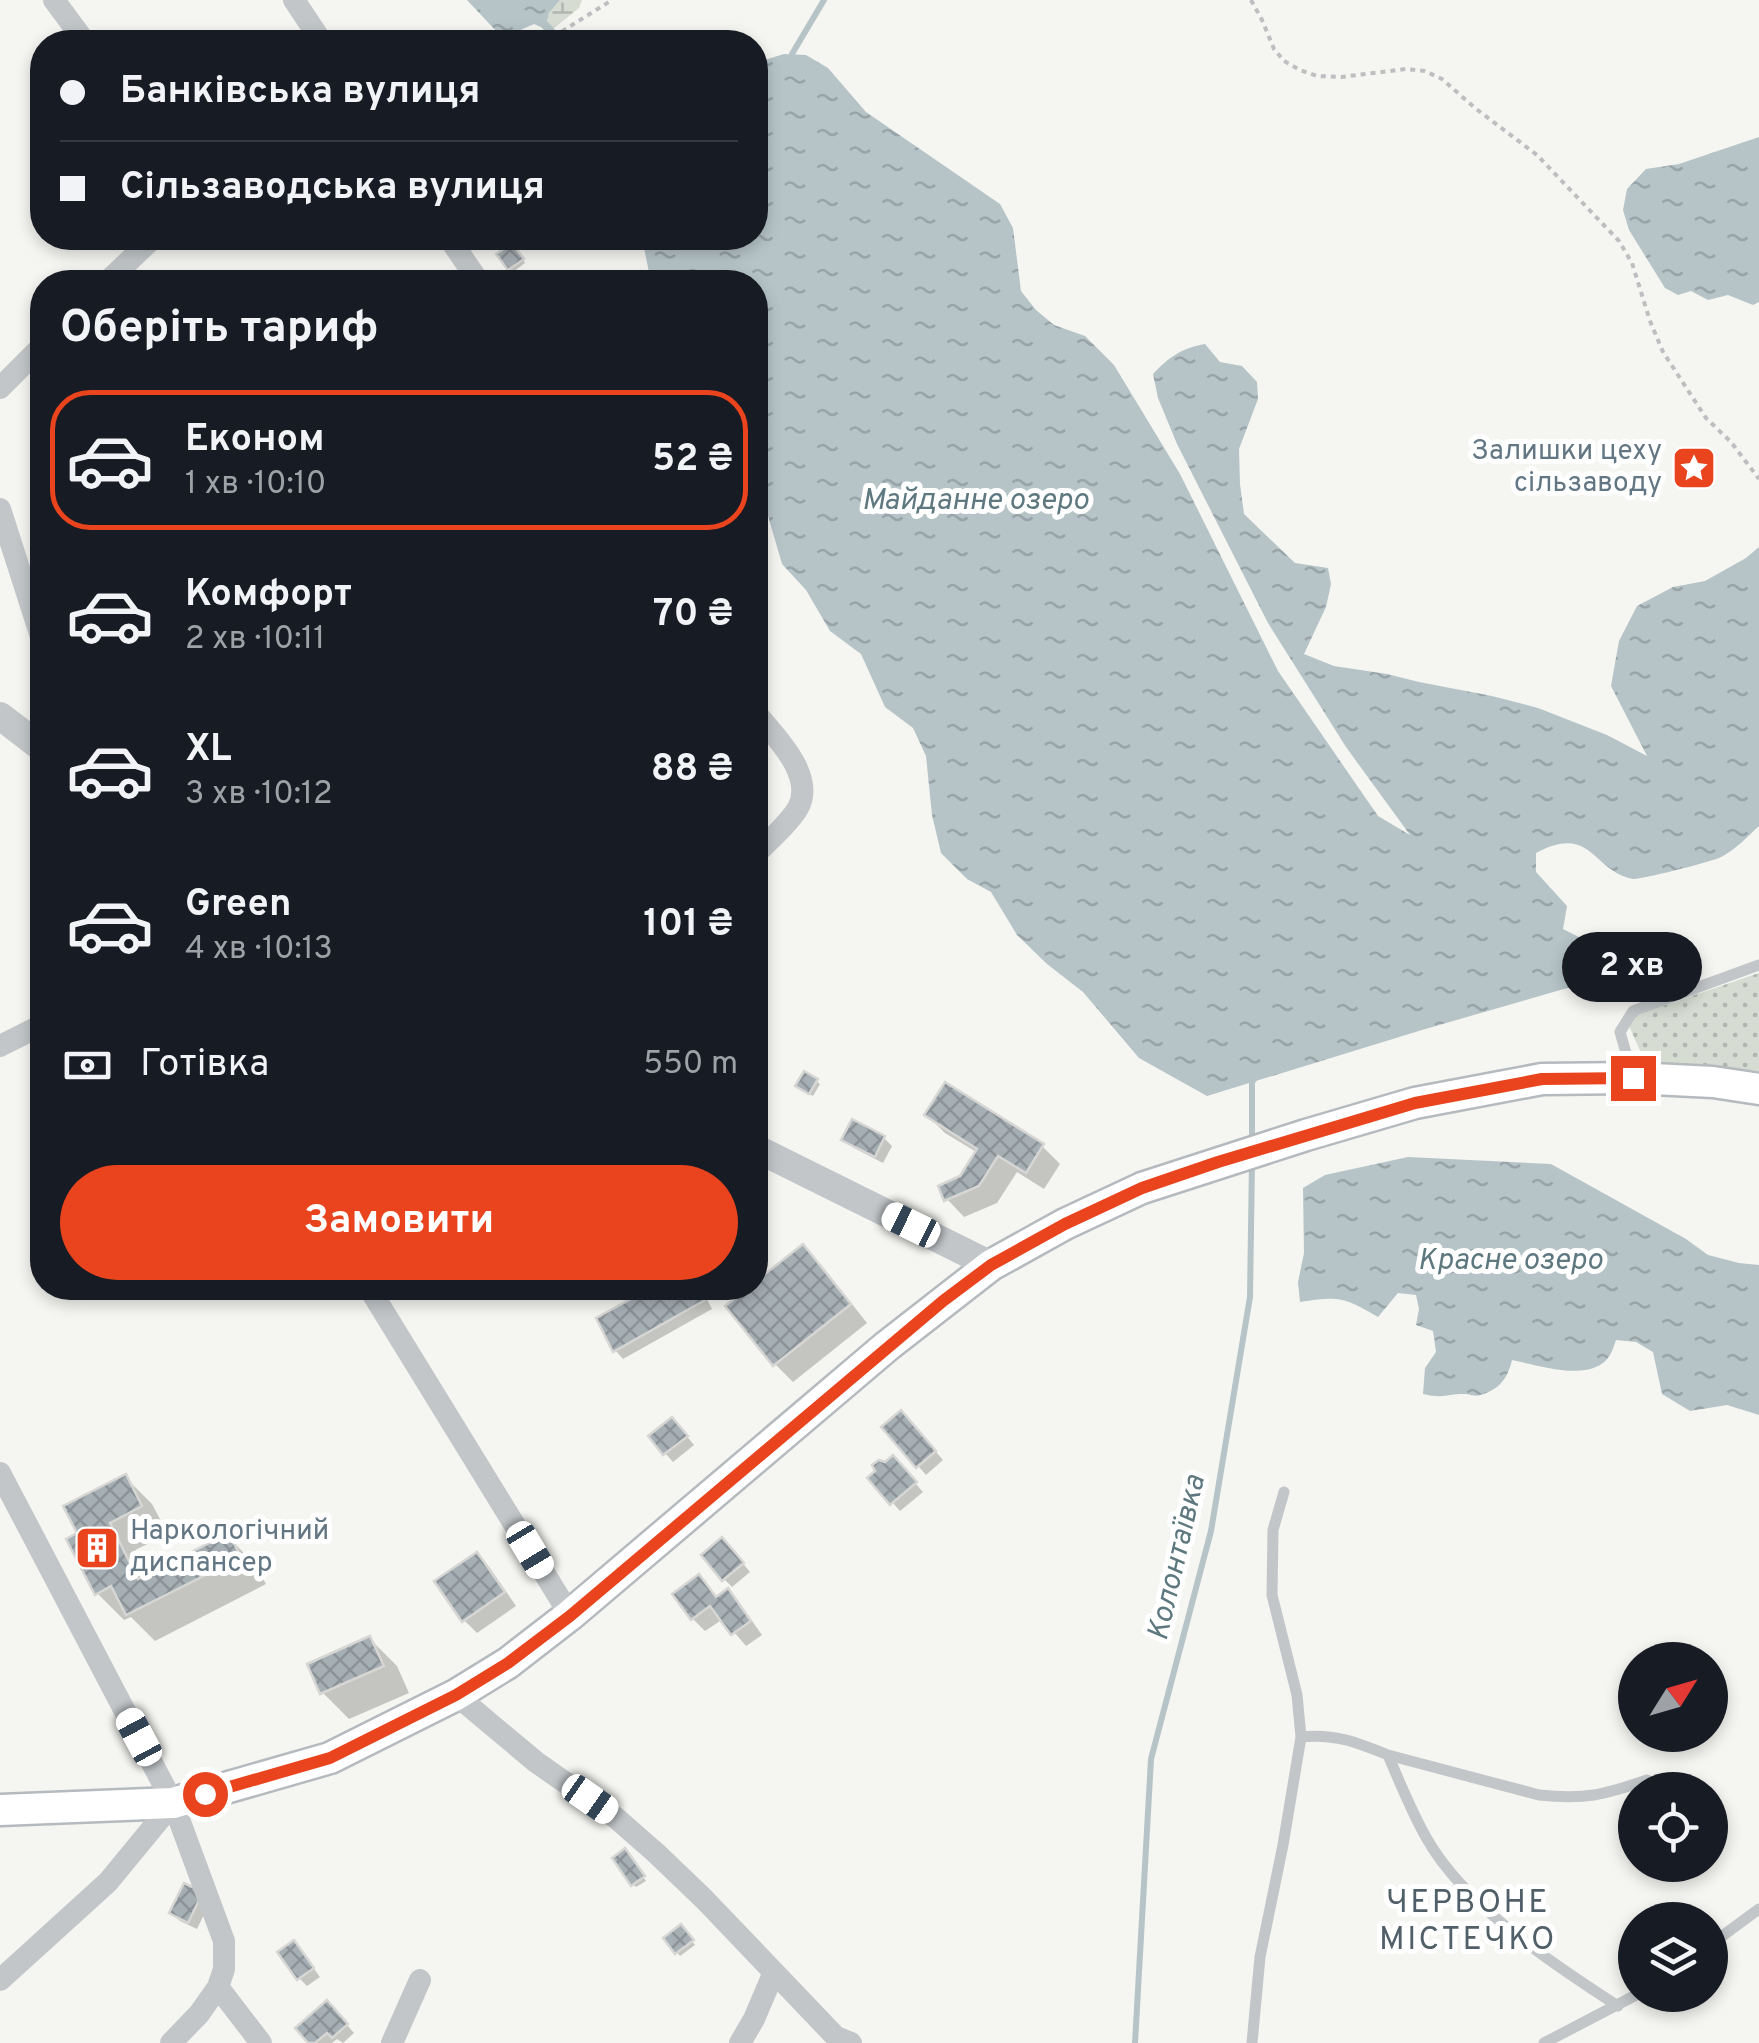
<!DOCTYPE html>
<html lang="uk">
<head>
<meta charset="utf-8">
<style>
	:root { --surface:#171b24; --page:#242831; --text:#f1f3f6; --muted:#9ea1a6; --line:#363941; --accent:#e9441d }
	body { margin:0; font-family:Overpass,sans-serif; background:var(--page); color:var(--text); height:100vh; display:flex; flex-direction:column; font-size:38px; white-space:nowrap }
	* { box-sizing:border-box; margin:0 }
	p { font-size:32px; color:var(--muted) }
	.icon { flex:none; width:55px; height:55px; fill:none; stroke:currentColor; stroke-width:2; stroke-linecap:round; stroke-linejoin:round }
	.map { position:relative; flex:1; overflow:hidden }
	.details { position:absolute; left:30px; top:270px; width:738px; height:1030px; display:flex; flex-direction:column; background:var(--surface); border-radius:40px; box-shadow:0 5px 15px #0003 }
	.details>* { flex:none }
	.top-card { position:absolute; left:30px; top:30px; width:738px; height:220px; border-radius:40px; box-shadow:0 5px 15px #0003; display:grid; align-content:center; height:220px; padding:0 30px; background:var(--surface) }
	.needle { width:65px; rotate:53deg }
	.tools { position:absolute; left:1618px; top:1642px; display:grid; gap:20px }
	.tools a { display:grid; place-items:center; width:110px; height:110px; border-radius:50%; background:var(--surface); box-shadow:0 5px 15px #0003; font-size:50px }
	.end { position:absolute; width:45px; height:45px; margin:-22px; border:12px solid #e9441d; background:#fff; box-shadow:0 0 0 5px #fff }
	.from { border-radius:50% }
	.bubble { position:absolute; height:70px; border-radius:35px; background:var(--surface); box-shadow:0 5px 15px #0003; font-size:32px; font-weight:700; line-height:70px; text-align:center }
	.car { position:absolute; width:30px; height:60px; margin:-30px -15px; border-radius:12px; box-shadow:0 0 8px 2px #0007; background:linear-gradient(#fff 24%,#345 0 40%,#fff 0 76%,#345 0 86%,#fff 0) }
	.top-card b { display:flex; align-items:center; gap:35px; height:95px; font-size:38px }
	.top-card b+b { border-top:2px solid var(--line) }
	.top-card i { width:25px; height:25px; background:var(--text) }
	ul { padding:0; list-style:none }
	li { display:flex; align-items:center; gap:30px; height:140px; margin:0 20px 15px; padding:0 10px; border:5px solid transparent; border-radius:40px }
	li div { flex:1 }
	li b { display:block; font-size:38px }
	li em { font-style:normal; font-weight:700 }
	li.selected { border-color:var(--accent) }
	li>.icon { width:90px; height:90px; stroke-width:1.5 }
	h2 { padding:0 30px; font-size:45px; line-height:120px }
	.pay { display:flex; align-items:center; gap:25px; height:110px; padding:0 30px; font-size:38px }
	.pay p { margin-inline-start:auto }
	.cta { display:flex; gap:20px; margin-top:auto; padding:20px 30px }
	.cta a { flex:1; height:115px; border-radius:60px; background:var(--accent); color:#fff; font-size:40px; font-weight:700; line-height:115px; text-align:center }
	.map>svg:first-child { display:block }
	.grass { fill:url(#grass-dots) }
	.wetland { fill:url(#wetland-marsh) }
	.water { fill:url(#water-ripples) }
	.shadow { fill:#0003 }
	.lines { fill:none; stroke-linecap:round; stroke-linejoin:round }
	.stream { stroke:#b6c4c8; stroke-width:6 }
	.building { fill:url(#building-cross-hatch); stroke:#d6d6d4; stroke-width:2.5 }
	.secondary-casing { stroke:#b4babe; stroke-width:35 }
	.path { stroke:#bcbec0; stroke-width:4; stroke-dasharray:5 5; stroke-linecap:butt }
	.service { stroke:#c2c6c9; stroke-width:11 }
	.minor { stroke:#c2c6c9; stroke-width:22 }
	.tertiary { stroke:#c2c6c9; stroke-width:28 }
	.secondary { stroke:#fff; stroke-width:30 }
	.route { stroke:#e9441d; stroke-width:12 }
	.labels { text-anchor:middle; dominant-baseline:central; stroke-width:10; stroke-linejoin:round; paint-order:stroke }
	.poi-label { font-size:28px; fill:#637683; stroke:#fff; text-anchor:end }
	.water-label { font-size:30px; font-style:italic; fill:#5e7880; stroke:#fff }
	.quarter-label { font-size:32px; letter-spacing:2.5px; fill:#515f68; stroke:#fff }
</style>
</head>
<body>
<div class="map">
<svg width="1759" height="2043" viewBox="0 0 1759 2043">
	<defs>
		<pattern id="grass-dots" width="8" height="8" patternUnits="userSpaceOnUse" patternTransform="scale(2.5)"><rect width="8" height="8" fill="#d6dcd2"/><path d="M2 2h.1M6 6h.1" fill="none" stroke="#b1b7b0" stroke-width="1.8" stroke-linecap="round"/></pattern>
		<pattern id="wetland-marsh" width="20" height="14" patternUnits="userSpaceOnUse" patternTransform="scale(2.5)"><rect width="20" height="14" fill="#d6dcd2"/><path d="M1 5h8M5 5V1M11 12h8M15 12V8" fill="none" stroke="#b1b7b0"/></pattern>
		<pattern id="water-ripples" width="26" height="14" patternUnits="userSpaceOnUse" patternTransform="scale(2.5)"><rect width="26" height="14" fill="#b6c4c8"/><path d="M2 4q2-2 4 0t4 0M15 11q2-2 4 0t4 0" fill="none" stroke="#98a4a8"/></pattern>
		<pattern id="building-cross-hatch" width="8" height="8" patternUnits="userSpaceOnUse" patternTransform="scale(2.5)"><rect width="8" height="8" fill="#a6afb4"/><path d="M0 0l8 8M0 8l8-8" fill="none" stroke="#8b9398"/></pattern>
	</defs>
	<rect width="100%" height="100%" fill="#f5f5f1"/>
	<path class="grass" d="M 1759,973 L 1759,1071 L 1659,1064 L 1642,1055 L 1629,1026 L 1636,1015 Z"/>
	<path class="wetland" d="M 560,0 L 582,0 L 579,8 L 553,29 L 547,21 L 549,13 Z"/>
	<path class="water" d="M 467,0 L 560,0 L 549,13 L 547,21 L 566,42 L 556,42 L 541,27 L 534,24 L 509,35 L 500,35 Z
		M 784,54 L 806,55 L 828,68 L 866,112 L 1000,204 L 1013,228 L 1021,291 L 1036,310 L 1054,325 L 1085,336 L 1114,365 L 1180,474 L 1278,671 L 1378,816 L 1410,835 L 1346,747 L 1268,623 L 1177,444 L 1158,398 L 1153,374 C 1169,357 1182,348 1205,344 L 1220,362 L 1242,366 L 1257,382 L 1258,399 L 1239,449 L 1240,484 L 1244,514 L 1295,563 L 1328,568 L 1331,584 L 1326,607 L 1304,654 L 1334,666 L 1387,674 L 1419,682 L 1492,696 L 1538,708 L 1607,735 L 1647,756 L 1611,686 L 1619,641 L 1637,606 L 1673,587 L 1705,581 L 1746,558 L 1759,547 L 1759,826 C 1748,836 1736,849 1723,856 C 1716,861 1639,880 1633,879 C 1592,871 1592,823 1536,853 L 1536,872 L 1567,906 L 1563,929 L 1579,937 L 1595,958 L 1581,984 L 1422,1030 L 1207,1096 L 1139,1058 L 1083,992 L 1047,964 L 1017,935 L 991,892 L 967,879 L 941,853 L 932,815 L 926,756 L 913,728 L 885,707 L 861,654 L 830,631 L 806,590 L 782,564 L 766,509 L 755,485 L 755,282 L 651,282 L 643,243 L 637,238 L 755,238 L 755,63 Z
		M 1759,137 L 1759,302 L 1753,305 L 1728,295 L 1708,300 L 1691,291 L 1678,295 L 1665,288 L 1629,230 L 1623,210 L 1627,189 L 1646,169 L 1679,164 Z
		M 1408,1157 L 1551,1164 L 1686,1239 L 1708,1255 L 1739,1263 L 1759,1265 L 1759,1415 L 1727,1405 L 1690,1411 L 1662,1394 L 1653,1352 L 1636,1342 L 1616,1340 C 1614,1345 1613,1350 1610,1355 C 1593,1384 1538,1365 1512,1360 C 1508,1377 1500,1390 1480,1395 C 1473,1397 1471,1394 1464,1394 C 1445,1394 1445,1399 1423,1394 L 1425,1368 L 1436,1352 L 1433,1331 L 1416,1325 L 1419,1309 L 1416,1295 L 1398,1293 L 1378,1317 C 1343,1297 1340,1296 1300,1302 L 1298,1282 L 1304,1253 L 1303,1188 L 1325,1175 Z"/>
	<path class="shadow" d="M 515,249 L 525,263 L 513,272 L 500,255 Z
		M 816,1081 L 820,1084 L 813,1096 L 801,1089 Z
		M 927,1115 L 1042,1146 L 1060,1164 L 1044,1189 L 1017,1172 L 997,1203 L 964,1217 L 947,1199 L 978,1153 L 945,1133 Z
		M 884,1138 L 892,1146 L 883,1163 L 852,1147 L 844,1139 Z
		M 803,1247 L 821,1265 L 867,1323 L 793,1382 L 775,1364 L 729,1306 L 755,1288 L 755,1285 Z
		M 656,1288 L 701,1288 L 712,1309 L 623,1359 L 615,1350 L 599,1319 Z
		M 909,1421 L 943,1460 L 926,1475 L 885,1427 Z
		M 680,1428 L 694,1445 L 673,1462 L 651,1437 Z
		M 901,1467 L 923,1492 L 900,1511 L 871,1478 Z
		M 125,1477 L 152,1504 L 168,1534 L 135,1550 L 149,1577 L 228,1537 L 255,1564 L 266,1584 L 155,1641 L 131,1617 L 124,1620 L 97,1593 L 80,1534 Z
		M 730,1548 L 750,1572 L 732,1587 L 724,1579 Z
		M 477,1555 L 490,1568 L 516,1606 L 477,1633 L 464,1620 Z
		M 699,1577 L 718,1599 L 728,1591 L 740,1604 L 762,1635 L 746,1646 L 723,1619 L 705,1631 L 692,1618 Z
		M 370,1639 L 397,1666 L 409,1693 L 349,1719 L 322,1692 Z
		M 628,1855 L 646,1881 L 636,1887 L 633,1884 Z
		M 185,1886 L 210,1902 L 197,1929 L 180,1921 L 172,1913 Z
		M 684,1930 L 695,1945 L 680,1956 L 666,1938 Z
		M 302,1952 L 320,1977 L 307,1986 L 299,1978 Z
		M 335,2011 L 354,2033 L 343,2043 L 337,2039 L 332,2043 L 311,2043 Z"/>
	<g class="lines">
		<path class="stream" d="M 792,54 L 824,0
			M 1252,1143 L 1252,1082 L 1256,1077
			M 1135,2043 L 1151,1759 L 1211,1531 L 1250,1297 L 1252,1161"/>
	</g>
	<path class="building" d="M 512,243 L 524,259 L 508,270 L 496,254 Z
		M 804,1071 L 818,1079 L 809,1094 L 795,1086 Z
		M 945,1082 L 1044,1144 L 1026,1173 L 998,1156 L 979,1186 L 944,1201 L 938,1186 L 960,1176 L 977,1149 L 924,1115 Z
		M 852,1119 L 885,1136 L 875,1157 L 841,1140 Z
		M 803,1244 L 851,1304 L 773,1366 L 725,1306 L 748,1288 L 755,1288 L 755,1282 Z
		M 651,1288 L 699,1288 L 705,1300 L 613,1352 L 596,1318 Z
		M 901,1410 L 936,1451 L 916,1468 L 881,1427 Z
		M 672,1417 L 688,1436 L 663,1455 L 648,1436 Z
		M 893,1455 L 917,1482 L 890,1505 L 867,1478 L 875,1471 L 872,1465 L 879,1460 L 885,1462 Z
		M 126,1474 L 142,1506 L 110,1523 L 138,1579 L 229,1533 L 241,1557 L 126,1615 L 111,1586 L 95,1595 L 66,1539 L 77,1533 L 63,1506 Z
		M 722,1537 L 744,1563 L 722,1581 L 701,1555 Z
		M 477,1552 L 505,1592 L 462,1622 L 434,1581 Z
		M 699,1574 L 716,1597 L 728,1588 L 751,1621 L 731,1635 L 710,1606 L 691,1620 L 672,1594 Z
		M 370,1636 L 384,1666 L 320,1694 L 307,1664 Z
		M 625,1848 L 645,1876 L 631,1886 L 612,1858 Z
		M 184,1883 L 203,1892 L 188,1923 L 169,1913 Z
		M 681,1924 L 694,1940 L 675,1954 L 663,1938 Z
		M 294,1940 L 314,1968 L 297,1980 L 277,1952 Z
		M 327,2000 L 348,2024 L 332,2038 L 327,2033 L 315,2043 L 308,2043 L 295,2028 Z"/>
	<g class="lines">
		<defs>
			<path id="secondary" d="M 0,1810 L 173,1803 L 330,1758 L 456,1695 L 508,1663 L 570,1615 L 887,1346 L 991,1265 L 1065,1224 L 1142,1188 L 1306,1135 L 1415,1103 L 1542,1079 L 1633,1078 L 1713,1082 L 1759,1089"/>
		</defs>
		<use href="#secondary" class="secondary-casing"/>
		<path class="path" d="M 1251,0 L 1262,20 L 1274,49 L 1284,61 L 1300,70 L 1317,76 L 1341,77 L 1406,69 L 1425,71 L 1442,79 L 1475,108 L 1537,155 L 1619,241 L 1632,263 L 1650,321 L 1663,352 L 1706,418 L 1731,442 L 1759,479
			M 545,42 L 612,0"/>
		<path class="service" d="M 1633,1077 L 1620,1032 L 1633,1011 L 1759,965
			M 1301,1737 C 1334,1733 1359,1743 1388,1755 C 1400,1783 1412,1813 1427,1839 C 1466,1907 1553,1964 1618,2006
			M 1388,1755 L 1539,1795 C 1585,1800 1603,1795 1647,1780
			M 1710,1945 L 1759,1909
			M 1252,2043 L 1260,1957 L 1283,1845 L 1301,1737 L 1297,1695 L 1272,1595 L 1273,1530 L 1284,1492
			M 1544,2043 L 1636,1995"/>
		<path class="minor" d="M 54,0 L 85,42
			M 294,0 L 322,42
			M 449,238 L 479,282
			M 107,282 L 153,238
			M 0,388 L 42,346
			M 0,509 L 42,640
			M 755,712 C 774,735 816,775 798,808 C 788,825 769,840 755,855
			M 0,1046 L 42,1025
			M 369,1288 L 570,1615
			M 0,1473 L 173,1803 L 224,1941 L 224,1969 L 218,1987 L 199,2014 L 171,2043
			M 456,1695 L 536,1762 L 616,1818 L 656,1853 L 704,1899 L 836,2037 L 851,2043
			M 0,1980 L 108,1882 L 173,1803
			M 218,1987 L 261,2043
			M 392,2043 L 420,1980
			M 740,2043 L 754,2019 L 774,1972"/>
		<path class="tertiary" d="M 0,716 L 42,748
			M 755,1148 L 991,1265"/>
		<use href="#secondary" class="secondary"/>
	</g>
	<g class="lines">
		<path class="route" d="M 205,1794 L 330,1758 L 456,1695 L 508,1663 L 570,1616 L 943,1301 L 991,1265 L 1065,1224 L 1142,1188 L 1218,1162 L 1415,1103 L 1542,1079 L 1633,1078"/>
	</g>
	<defs>
		<symbol id="sight-square" viewBox="-11 -11 22 22"><rect x="-9" y="-9" width="18" height="18" rx="4" fill="#e9441d" stroke="#fff"/><path d="M0-6L1.8-2.2L6-1.7L2.9 1.2L3.7 5.4L0 3.3L-3.7 5.4L-2.9 1.2L-6-1.7L-1.8-2.2Z" fill="#fff"/></symbol>
		<symbol id="building-square" viewBox="-11 -11 22 22"><rect x="-9" y="-9" width="18" height="18" rx="4" fill="#e9441d" stroke="#fff"/><path d="M-4-6H4V6H1V3H-1V6H-4ZM-2.5-4.3h1.7v1.8h-1.7ZM.8-4.3h1.7v1.8H.8ZM-2.5-1h1.7V.8h-1.7ZM.8-1h1.7V.8H.8Z" fill="#fff"/></symbol>
	</defs>
	<g fill-rule="evenodd">
		<use href="#sight-square" x="1669" y="443" width="50" height="50"/>
		<use href="#building-square" x="72" y="1523" width="50" height="50"/>
	</g>
	<g class="labels">
		<g class="poi-label">
			<text x="1662" y="452">Залишки цеху<tspan x="1662" dy="32">сільзаводу</tspan></text>
			<text x="130" y="1532" text-anchor="start">Наркологічний<tspan x="130" dy="32">диспансер</tspan></text>
		</g>
		<g class="water-label">
			<text x="975" y="501">Майданне озеро</text>
			<text x="1510" y="1261">Красне озеро</text>
			<text transform="translate(1178 1558) rotate(-77)">Колонтаївка</text>
		</g>
		<g class="quarter-label">
			<text x="1468" y="1904">ЧЕРВОНЕ<tspan x="1468" dy="37">МІСТЕЧКО</tspan></text>
		</g>
	</g>
</svg>
<div class="tools">
<a><svg class="needle" viewBox="-14 -14 28 28"><path d="M0-13l5 13h-10z" fill="#e53935"/><path d="M0 13l5-13h-10z" fill="#9ea1a6"/></svg></a>
<a><svg class="icon" aria-label="locate" viewBox="0 0 24 24"><circle cx="12" cy="12" r="6"/><path d="M12 2v4M12 18v4M2 12h4M18 12h4"/></svg></a>
<a><svg class="icon" aria-label="layers" viewBox="0 0 24 24"><path d="M12 4l9 5-9 5-9-5zM3 14l9 5 9-5"/></svg></a>
</div>
<i class="end from" style="left:205px;top:1794px"></i>
<i class="end" style="left:1633px;top:1078px"></i>
<div class="bubble" style="left:1562px;top:932px;width:140px">2 хв</div>
<i class="car" style="left:911px;top:1225px;rotate:296deg"></i>
<i class="car" style="left:530px;top:1550px;rotate:149deg"></i>
<i class="car" style="left:139px;top:1737px;rotate:332deg"></i>
<i class="car" style="left:590px;top:1799px;rotate:125deg"></i>
<div class="top-card">
<b><i class="from"></i>Банківська вулиця</b>
<b><i></i>Сільзаводська вулиця</b>
</div>
<section class="details">
<h2>Оберіть тариф</h2>
<ul>
<li class="selected"><svg class="icon" aria-label="car" viewBox="0 0 24 24"><path d="M5 17H2v-5l4-1 3-4h7l3 4 3 1v5h-3M9 17h6M6 11h13"/><circle cx="7" cy="17" r="2"/><circle cx="17" cy="17" r="2"/></svg><div><b>Економ</b><p>1 хв · 10:10</p></div><em>52 ₴</em></li>
<li><svg class="icon" aria-label="car" viewBox="0 0 24 24"><path d="M5 17H2v-5l4-1 3-4h7l3 4 3 1v5h-3M9 17h6M6 11h13"/><circle cx="7" cy="17" r="2"/><circle cx="17" cy="17" r="2"/></svg><div><b>Комфорт</b><p>2 хв · 10:11</p></div><em>70 ₴</em></li>
<li><svg class="icon" aria-label="car" viewBox="0 0 24 24"><path d="M5 17H2v-5l4-1 3-4h7l3 4 3 1v5h-3M9 17h6M6 11h13"/><circle cx="7" cy="17" r="2"/><circle cx="17" cy="17" r="2"/></svg><div><b>XL</b><p>3 хв · 10:12</p></div><em>88 ₴</em></li>
<li><svg class="icon" aria-label="car" viewBox="0 0 24 24"><path d="M5 17H2v-5l4-1 3-4h7l3 4 3 1v5h-3M9 17h6M6 11h13"/><circle cx="7" cy="17" r="2"/><circle cx="17" cy="17" r="2"/></svg><div><b>Green</b><p>4 хв · 10:13</p></div><em>101 ₴</em></li>
</ul>
<div class="pay"><svg class="icon" aria-label="cash" viewBox="0 0 24 24"><path d="M3 7h18v10H3z"/><circle cx="12" cy="12" r="2"/></svg>Готівка<p>550 m</p></div>
<div class="cta"><a>Замовити</a></div>
</section>
</div>
</body>
</html>
